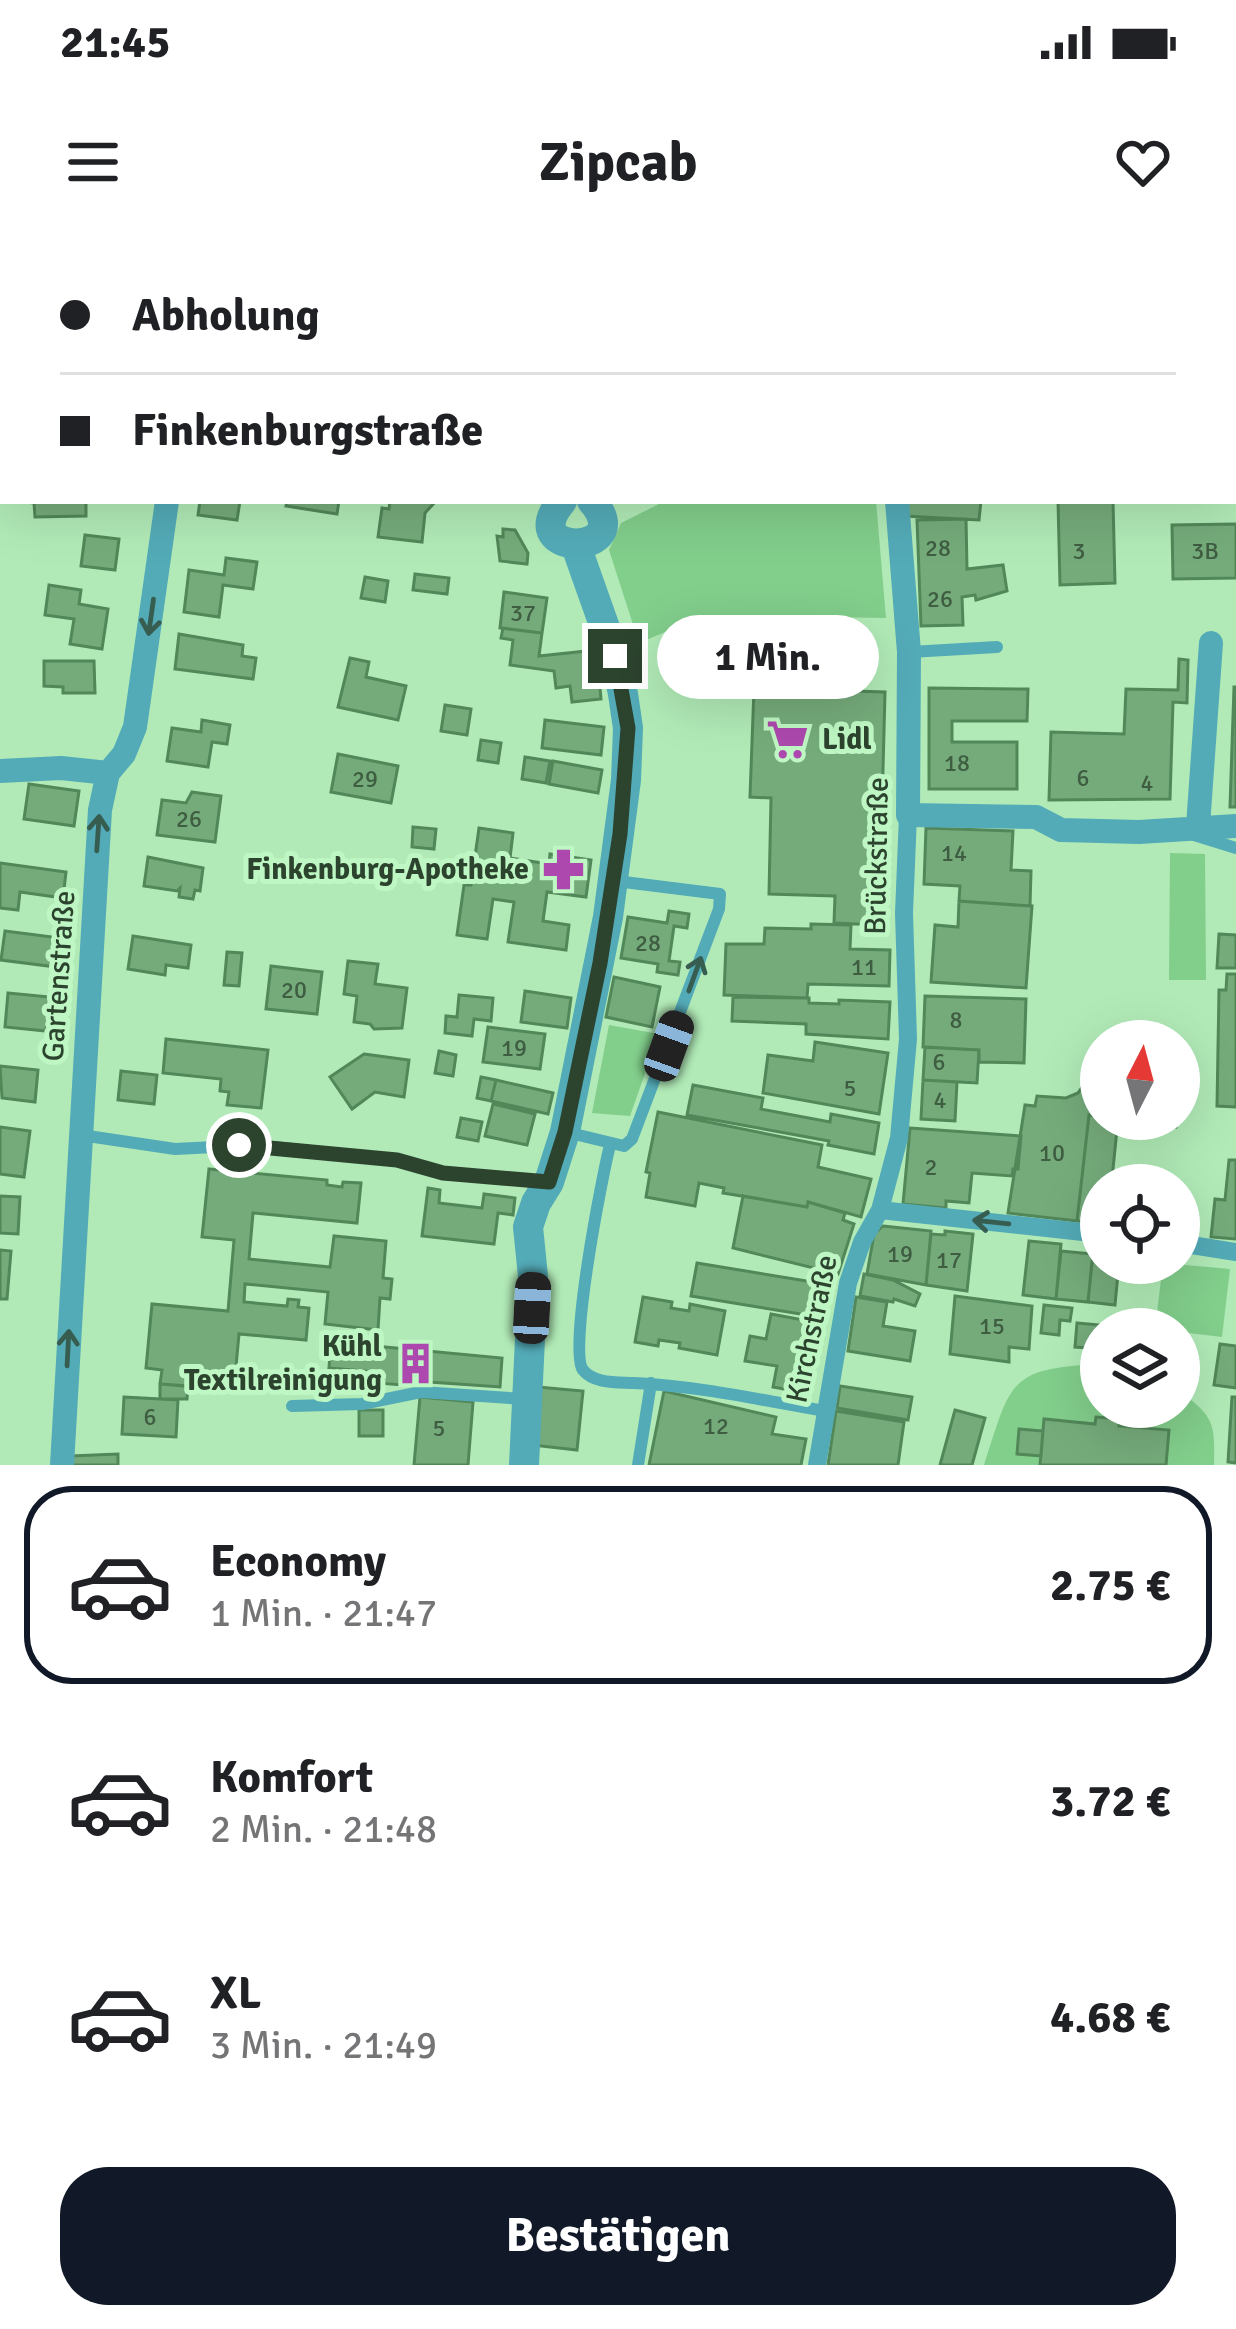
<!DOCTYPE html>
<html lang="de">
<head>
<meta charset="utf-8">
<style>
	:root { --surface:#fff; --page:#f2f2f2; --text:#202124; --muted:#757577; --line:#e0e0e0; --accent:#111827 }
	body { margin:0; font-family:Signika,sans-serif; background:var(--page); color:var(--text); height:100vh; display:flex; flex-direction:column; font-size:45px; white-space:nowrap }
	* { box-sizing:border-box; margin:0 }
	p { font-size:39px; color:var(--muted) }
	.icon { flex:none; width:66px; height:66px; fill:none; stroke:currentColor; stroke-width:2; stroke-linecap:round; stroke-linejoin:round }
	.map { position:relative; height:1225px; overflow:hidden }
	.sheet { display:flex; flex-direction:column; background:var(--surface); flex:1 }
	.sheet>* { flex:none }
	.guide { position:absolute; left:0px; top:0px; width:1236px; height:264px; box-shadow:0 12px 48px #0002; display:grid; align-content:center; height:264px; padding:0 60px; background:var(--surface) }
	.needle { width:78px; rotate:6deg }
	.controls { position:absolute; left:1080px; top:780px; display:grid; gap:24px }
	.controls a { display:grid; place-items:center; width:120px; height:120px; border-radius:50%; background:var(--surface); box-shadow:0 12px 48px #0002; font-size:60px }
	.end { position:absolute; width:54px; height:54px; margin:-27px; border:15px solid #2c432e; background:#fff; box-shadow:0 0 0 6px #fff }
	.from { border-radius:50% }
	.bubble { position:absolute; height:84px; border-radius:42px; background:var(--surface); box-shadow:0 12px 48px #0002; font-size:39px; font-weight:700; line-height:84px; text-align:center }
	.car { position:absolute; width:36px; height:72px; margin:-36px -18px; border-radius:15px; box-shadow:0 0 9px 3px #0007; background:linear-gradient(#222 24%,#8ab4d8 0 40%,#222 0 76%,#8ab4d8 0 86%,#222 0) }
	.guide b { display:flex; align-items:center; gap:42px; height:114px; font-size:45px }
	.guide b+b { border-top:3px solid var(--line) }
	.guide i { width:30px; height:30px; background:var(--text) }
	ul { padding:21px 0 0; list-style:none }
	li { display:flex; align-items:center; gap:36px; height:198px; margin:0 24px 18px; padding:0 36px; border:6px solid transparent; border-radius:48px }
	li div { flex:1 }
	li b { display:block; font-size:45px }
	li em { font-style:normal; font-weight:700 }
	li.selected { border-color:var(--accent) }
	li>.icon { width:108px; height:108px; stroke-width:1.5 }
	.cta { display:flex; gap:24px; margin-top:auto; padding:24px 60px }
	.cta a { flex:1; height:138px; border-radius:48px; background:var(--accent); color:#fff; font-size:48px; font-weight:700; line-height:138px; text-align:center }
	.status { display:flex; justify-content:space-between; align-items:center; height:84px; padding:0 60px; background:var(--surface); direction:ltr }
	.status svg { height:33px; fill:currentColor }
	header { display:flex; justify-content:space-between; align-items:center; height:156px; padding:0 60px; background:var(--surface); font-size:54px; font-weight:700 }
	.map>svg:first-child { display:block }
	.green { fill:#82ce8b }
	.building { fill:#75ab7b; stroke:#528759; stroke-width:3 }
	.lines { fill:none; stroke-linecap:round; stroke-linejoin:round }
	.service { stroke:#53abb7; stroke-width:12 }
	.pedestrian { stroke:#53abb7; stroke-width:18 }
	.minor { stroke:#53abb7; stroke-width:24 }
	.tertiary { stroke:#53abb7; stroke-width:30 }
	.oneway { stroke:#365d50 }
	.route { stroke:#2c432e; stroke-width:15 }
	.labels { text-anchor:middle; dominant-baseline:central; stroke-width:10; stroke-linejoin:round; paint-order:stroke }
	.number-label { font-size:24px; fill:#3e5d41 }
	.poi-label { font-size:30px; font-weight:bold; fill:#2c432e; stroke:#bef7c3; text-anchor:end }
	.street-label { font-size:30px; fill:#2c432e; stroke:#bef7c3 }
</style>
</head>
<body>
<div class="status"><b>21:45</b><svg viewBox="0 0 49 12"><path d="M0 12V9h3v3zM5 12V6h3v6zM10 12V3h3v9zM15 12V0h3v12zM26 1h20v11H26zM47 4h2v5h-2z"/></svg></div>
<header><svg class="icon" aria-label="menu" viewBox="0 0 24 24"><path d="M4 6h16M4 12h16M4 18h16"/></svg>Zipcab<svg class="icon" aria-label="heart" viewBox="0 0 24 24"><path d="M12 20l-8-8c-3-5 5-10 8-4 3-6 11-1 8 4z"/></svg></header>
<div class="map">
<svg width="1236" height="1225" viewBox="0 0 1236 1225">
	<rect width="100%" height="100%" fill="#b1eab7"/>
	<path class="green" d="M 665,261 L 876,261 L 886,378 L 706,375 L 639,403 L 609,310 L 621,283 Z
		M 1170,613 L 1205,614 L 1206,740 L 1169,740 Z
		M 609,785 L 659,794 L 630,876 L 592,873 Z
		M 1163,1023 L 1230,1029 L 1222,1097 L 1155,1089 Z
		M 1101,1124 L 1101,1167 L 1179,1167 L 1179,1151 C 1214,1176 1215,1183 1214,1225 L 984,1225 C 1011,1142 1008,1128 1101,1124 Z"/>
	<path class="building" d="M 16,261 L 86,261 L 86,276 L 35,277 L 34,263 Z
		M 200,261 L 240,261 L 237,280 L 198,275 Z
		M 287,261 L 339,261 L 337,274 L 286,266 Z
		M 390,261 L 436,261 L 425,273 L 422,302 L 378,297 L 382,268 L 389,269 Z
		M 906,261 L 981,261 L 979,280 L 905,276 Z
		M 1058,261 L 1113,261 L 1115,343 L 1060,345 Z
		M 966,279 L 967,329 L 1003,325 L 1007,351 L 976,360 L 975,355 L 962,357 L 963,385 L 921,386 L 917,280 Z
		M 1236,284 L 1236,338 L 1173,339 L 1172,285 Z
		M 503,289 L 515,290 L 528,313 L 527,324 L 500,321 L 497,296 L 503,297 Z
		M 85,295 L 119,299 L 115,330 L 81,326 Z
		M 226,318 L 257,322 L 253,349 L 223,345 L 219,377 L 184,372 L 189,330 L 224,335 Z
		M 415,334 L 449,338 L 447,354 L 413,350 Z
		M 365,337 L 388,341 L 385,362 L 361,358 Z
		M 49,345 L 81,350 L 79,364 L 108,369 L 102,409 L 70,404 L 74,379 L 45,375 Z
		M 504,352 L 547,358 L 542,393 L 500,388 Z
		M 503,388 L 542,393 L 539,416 L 587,411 L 588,425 L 598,425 L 601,459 L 572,462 L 570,446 L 556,448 L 554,431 L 510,425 L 513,400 L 501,398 Z
		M 179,394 L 243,405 L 242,416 L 256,418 L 253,439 L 175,429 Z
		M 350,418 L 369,422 L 366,437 L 406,446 L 398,480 L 338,467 Z
		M 1179,419 L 1188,420 L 1187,463 L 1173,462 L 1170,559 L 1049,560 L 1051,492 L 1124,494 L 1126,449 L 1178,450 Z
		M 44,421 L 94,421 L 95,453 L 63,453 L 63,447 L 44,446 Z
		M 1234,447 L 1236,447 L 1236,567 L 1230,567 Z
		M 754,448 L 885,452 L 879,685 L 834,683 L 835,656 L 769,654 L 771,558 L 750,557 Z
		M 929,448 L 1028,449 L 1027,481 L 952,481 L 952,502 L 1017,502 L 1017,549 L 929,549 Z
		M 445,465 L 471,469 L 467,495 L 441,491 Z
		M 202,480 L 230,485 L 227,504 L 212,502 L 208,527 L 167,521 L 172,488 L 201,492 Z
		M 545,480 L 604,487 L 601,515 L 542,508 Z
		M 481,500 L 501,503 L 498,523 L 478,520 Z
		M 338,514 L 398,526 L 391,563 L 331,552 Z
		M 525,517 L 550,521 L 546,543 L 522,539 Z
		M 553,521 L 602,530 L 598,553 L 549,544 Z
		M 29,544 L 79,551 L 74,586 L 24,579 Z
		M 192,552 L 221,556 L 215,602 L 157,595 L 162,560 L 186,563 Z
		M 413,587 L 436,589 L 434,609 L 412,607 Z
		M 479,588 L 513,593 L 510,618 L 549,624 L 550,614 L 591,620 L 586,657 L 547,652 L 543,681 L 569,685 L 566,710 L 508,702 L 514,662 L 493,659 L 487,699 L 457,695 L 464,645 L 471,645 Z
		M 926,588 L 1013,591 L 1011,630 L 1031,631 L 1030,666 L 959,661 L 960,646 L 924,644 Z
		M 148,617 L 203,628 L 200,651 L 195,650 L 193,659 L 179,657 L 180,648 L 177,651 L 144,646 Z
		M 0,623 L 66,632 L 63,658 L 20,652 L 18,670 L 0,668 Z
		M 959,661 L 1032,666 L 1026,748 L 931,742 L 935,685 L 958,687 Z
		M 669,671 L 689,674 L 687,688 L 674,686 L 669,721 L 680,722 L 678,735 L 657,732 L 658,724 L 621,718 L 628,677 L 667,683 Z
		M 811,684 L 851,685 L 850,709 L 890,710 L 889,746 L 808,744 L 807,758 L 724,755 L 726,704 L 764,704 L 765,688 L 811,689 Z
		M 5,691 L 60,698 L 56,727 L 1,720 Z
		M 1219,694 L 1236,695 L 1236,728 L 1217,728 Z
		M 133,696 L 191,705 L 188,728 L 166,725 L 165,735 L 128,729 Z
		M 227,712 L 242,713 L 239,746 L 224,745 Z
		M 348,721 L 378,724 L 375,744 L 407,748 L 402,788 L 374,789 L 370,784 L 354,782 L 357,756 L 344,754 Z
		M 271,726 L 322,732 L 317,774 L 266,769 Z
		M 1227,734 L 1236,734 L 1236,867 L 1217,866 L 1219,750 L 1226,750 Z
		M 614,737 L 660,747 L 652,787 L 606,777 Z
		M 525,751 L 571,758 L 567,788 L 521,782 Z
		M 8,753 L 50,757 L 46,791 L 5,787 Z
		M 459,755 L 493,758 L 491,781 L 474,779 L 472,796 L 445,793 L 446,776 L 457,777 Z
		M 925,756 L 1026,759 L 1024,823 L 979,822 L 979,810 L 923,807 Z
		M 733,757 L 809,758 L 809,763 L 839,764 L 839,760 L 890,762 L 888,799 L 806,794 L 806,784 L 732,781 Z
		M 488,787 L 545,794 L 540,829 L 483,822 Z
		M 166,799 L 268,810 L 261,868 L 227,865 L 229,852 L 220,851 L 221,839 L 163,833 Z
		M 815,802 L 888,813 L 879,874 L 763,853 L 768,815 L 813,821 Z
		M 925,807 L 979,810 L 977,843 L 923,840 Z
		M 439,811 L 456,815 L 453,836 L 435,833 Z
		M 364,814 L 409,820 L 404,857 L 375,852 L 352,869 L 330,837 Z
		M 1094,816 L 1101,817 L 1101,877 L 1089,875 L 1077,981 L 1008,973 L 1025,865 L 1035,866 L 1037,856 L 1066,858 L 1078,853 L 1091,835 Z
		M 0,826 L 38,830 L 35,862 L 2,858 Z
		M 121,831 L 157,835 L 154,864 L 118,860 Z
		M 481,837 L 496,840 L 491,861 L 477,858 Z
		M 496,840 L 553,853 L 548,874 L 491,861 Z
		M 923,840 L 957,842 L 955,881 L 921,879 Z
		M 693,845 L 763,858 L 761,869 L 830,882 L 831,874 L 879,883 L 874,914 L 828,905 L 829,901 L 687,875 Z
		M 493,864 L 535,874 L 527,905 L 485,896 Z
		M 658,872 L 822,905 L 818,927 L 871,939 L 861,977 L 808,962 L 807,967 L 723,953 L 724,948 L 699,943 L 695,966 L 646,957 L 650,933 L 646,932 Z
		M 1089,875 L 1118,879 L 1112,939 L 1159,945 L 1101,945 L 1101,984 L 1077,981 Z
		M 461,878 L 482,882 L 478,901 L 457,897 Z
		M 1121,879 L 1178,879 L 1176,887 Z
		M 0,887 L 30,891 L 24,937 L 0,934 Z
		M 910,888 L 1021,896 L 1018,929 L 1013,929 L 1012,936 L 972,933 L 969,963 L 946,961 L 946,968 L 903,964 Z
		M 1229,920 L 1236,920 L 1236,999 L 1211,997 L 1215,959 L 1225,960 Z
		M 209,929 L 327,940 L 327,945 L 342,947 L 343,942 L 361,943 L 357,983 L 253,973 L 249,1019 L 330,1027 L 334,996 L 386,1001 L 383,1038 L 392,1039 L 390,1059 L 380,1058 L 378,1090 L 325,1084 L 328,1052 L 245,1044 L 244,1062 L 287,1066 L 288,1059 L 299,1060 L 298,1067 L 309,1068 L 306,1100 L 239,1094 L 235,1137 L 219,1136 L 219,1149 L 160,1144 L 162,1130 L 146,1128 L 152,1064 L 228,1071 L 234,1000 L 202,997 Z
		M 428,948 L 440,950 L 439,963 L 482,968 L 484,954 L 515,958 L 513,975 L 498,973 L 494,1004 L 422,996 Z
		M 0,956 L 20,957 L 18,994 L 0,993 Z
		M 743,956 L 807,967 L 808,962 L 845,973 L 843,980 L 854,984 L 838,1034 L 733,1008 Z
		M 883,986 L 931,991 L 926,1045 L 867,1034 L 874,994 Z
		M 945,991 L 973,994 L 967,1051 L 926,1045 L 931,994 L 945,995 Z
		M 1029,1001 L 1061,1004 L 1056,1059 L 1023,1055 Z
		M 0,1010 L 11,1011 L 7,1059 L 0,1059 Z
		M 1061,1011 L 1093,1014 L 1088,1062 L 1056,1059 Z
		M 1093,1011 L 1101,1012 L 1101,1023 L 1119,1023 L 1115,1065 L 1088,1062 Z
		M 697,1023 L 825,1044 L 819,1077 L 691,1056 Z
		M 864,1034 L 893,1040 L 920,1054 L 915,1066 L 894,1059 L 893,1062 L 860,1056 Z
		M 955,1056 L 1032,1066 L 1029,1109 L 1009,1107 L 1009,1122 L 950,1114 Z
		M 643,1057 L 672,1062 L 671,1068 L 689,1071 L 690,1064 L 725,1071 L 717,1115 L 679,1108 L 680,1103 L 659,1100 L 658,1106 L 635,1102 Z
		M 856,1057 L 887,1062 L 883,1086 L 915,1091 L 910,1121 L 848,1111 Z
		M 1044,1065 L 1072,1068 L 1070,1081 L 1060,1080 L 1059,1095 L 1041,1093 Z
		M 771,1074 L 819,1083 L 806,1153 L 773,1147 L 777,1126 L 745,1121 L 750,1096 L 766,1099 Z
		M 1077,1083 L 1111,1086 L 1110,1089 L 1101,1089 L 1101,1109 L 1075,1107 Z
		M 1220,1104 L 1236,1106 L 1236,1148 L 1214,1145 Z
		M 364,1105 L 502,1118 L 500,1147 L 430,1142 L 430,1136 L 415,1135 L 414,1146 L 377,1143 L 378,1132 L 329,1128 L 330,1114 L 363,1116 Z
		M 160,1144 L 188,1146 L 187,1159 L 160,1159 Z
		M 840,1146 L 912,1157 L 908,1180 L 837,1168 Z
		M 538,1147 L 583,1151 L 577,1210 L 532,1205 Z
		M 664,1151 L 776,1177 L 772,1194 L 806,1199 L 801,1225 L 649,1225 Z
		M 124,1157 L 178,1160 L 176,1197 L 122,1194 Z
		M 420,1157 L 473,1162 L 468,1225 L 414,1225 Z
		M 1232,1157 L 1236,1157 L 1236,1223 L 1228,1222 Z
		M 359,1170 L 383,1170 L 383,1196 L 359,1196 Z
		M 955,1170 L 985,1178 L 972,1225 L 940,1225 Z
		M 836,1171 L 904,1182 L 898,1225 L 828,1225 Z
		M 1096,1177 L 1120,1179 L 1119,1186 L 1169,1190 L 1166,1225 L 1040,1225 L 1044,1179 L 1095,1184 Z
		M 1019,1189 L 1043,1191 L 1041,1216 L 1017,1214 Z
		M 118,1214 L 118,1225 L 71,1225 L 71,1216 Z"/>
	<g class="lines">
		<path class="service" d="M 910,412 L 997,407
			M 1194,595 L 1236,608
			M 566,892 L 624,906 L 632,899 L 719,669 L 720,654 L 616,641
			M 81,895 L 175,909 L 254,905 L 396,920 L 443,933 L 548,942
			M 610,905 C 602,937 568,1111 583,1130 C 594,1144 618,1142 634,1143 C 698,1146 761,1160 825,1171
			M 292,1166 L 362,1164 L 421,1152 L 524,1159
			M 638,1225 L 651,1143"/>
		<path class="pedestrian" d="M 880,970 L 1101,994
			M 1179,1003 L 1236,1012
			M 817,1225 L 848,1043 L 862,1002 L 880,970 L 899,898 L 908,799 L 904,673 L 908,575"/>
		<path class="minor" d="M 702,0 L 707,3
			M 205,3 L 205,0
			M 0,148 L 3,148
			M 897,261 L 909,412 L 908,575 L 1036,577 L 1061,590 L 1139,592 L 1236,586
			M 0,531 L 61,528 L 108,533
			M 1198,586 L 1211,403
			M 62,1225 L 100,570 L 108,533 L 124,514 L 135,487 L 167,261"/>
		<path class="tertiary" d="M 400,0 L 402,3
			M 913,3 L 914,0
			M 1233,139 L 1236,139
			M 562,261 C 513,319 640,316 592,261
			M 524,1225 L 533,1036 L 528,987 L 536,963 L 549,942 L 565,892 L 608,677 L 626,540 L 628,488 L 623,454 L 615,416 L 576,306"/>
	</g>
	<defs><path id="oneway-shaft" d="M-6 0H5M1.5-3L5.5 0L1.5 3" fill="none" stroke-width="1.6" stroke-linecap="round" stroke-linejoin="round" transform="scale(3)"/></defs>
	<g class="oneway">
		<use href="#oneway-shaft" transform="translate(151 377) rotate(98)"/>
		<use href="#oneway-shaft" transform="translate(98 593) rotate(-86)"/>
		<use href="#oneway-shaft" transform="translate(695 734) rotate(-70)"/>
		<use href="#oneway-shaft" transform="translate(991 982) rotate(-174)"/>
		<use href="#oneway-shaft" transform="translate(68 1108) rotate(-87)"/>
	</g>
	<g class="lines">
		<path class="route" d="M 239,905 L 397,920 L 443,933 L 549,942 L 565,892 L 600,723 L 620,594 L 628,488 L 615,416"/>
	</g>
	<defs>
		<symbol id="supermarket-bare" viewBox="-9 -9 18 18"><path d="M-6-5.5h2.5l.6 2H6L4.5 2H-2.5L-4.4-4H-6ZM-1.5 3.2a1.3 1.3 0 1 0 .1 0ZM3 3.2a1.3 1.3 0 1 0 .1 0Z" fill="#ad49ae" stroke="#bef7c3" stroke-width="2.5" paint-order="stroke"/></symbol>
		<symbol id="pharmacy-bare" viewBox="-9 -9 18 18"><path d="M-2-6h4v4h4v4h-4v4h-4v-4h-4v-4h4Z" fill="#ad49ae" stroke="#bef7c3" stroke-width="2.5" paint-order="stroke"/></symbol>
		<symbol id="building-bare" viewBox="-9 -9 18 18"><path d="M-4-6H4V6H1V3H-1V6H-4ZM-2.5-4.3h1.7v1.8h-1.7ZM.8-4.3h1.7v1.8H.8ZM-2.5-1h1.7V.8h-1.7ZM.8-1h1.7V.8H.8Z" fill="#ad49ae" stroke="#bef7c3" stroke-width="2.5" paint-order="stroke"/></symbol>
	</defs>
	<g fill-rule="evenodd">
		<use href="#supermarket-bare" x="758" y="470" width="59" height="59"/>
		<use href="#pharmacy-bare" x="534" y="600" width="59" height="59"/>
		<use href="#building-bare" x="386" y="1094" width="59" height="59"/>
	</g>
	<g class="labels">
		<g class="number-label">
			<text x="938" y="308">28</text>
			<text x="1079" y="311">3</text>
			<text x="1205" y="311">3B</text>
			<text x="940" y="359">26</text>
			<text x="523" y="373">37</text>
			<text x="957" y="523">18</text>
			<text x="1083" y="538">6</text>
			<text x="365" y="539">29</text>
			<text x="1147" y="543">4</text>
			<text x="189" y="579">26</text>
			<text x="954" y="613">14</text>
			<text x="648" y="703">28</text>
			<text x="864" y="727">11</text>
			<text x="294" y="750">20</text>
			<text x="956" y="780">8</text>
			<text x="514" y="808">19</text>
			<text x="939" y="822">6</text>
			<text x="850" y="848">5</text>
			<text x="940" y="860">4</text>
			<text x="1052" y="913">10</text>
			<text x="931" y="927">2</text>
			<text x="900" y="1014">19</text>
			<text x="949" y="1020">17</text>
			<text x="992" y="1086">15</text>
			<text x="150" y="1177">6</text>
			<text x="716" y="1186">12</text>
			<text x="439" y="1188">5</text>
		</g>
		<g class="poi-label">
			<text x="822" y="499" text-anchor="start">Lidl</text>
			<text x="529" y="629">Finkenburg-Apotheke</text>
			<text x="382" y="1106">Kühl<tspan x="382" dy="34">Textilreinigung</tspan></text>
		</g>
		<g class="street-label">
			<text transform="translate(877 616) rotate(-89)">Brückstraße</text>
			<text transform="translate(59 736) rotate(-86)">Gartenstraße</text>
			<text transform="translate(812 1089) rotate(-78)">Kirchstraße</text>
		</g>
	</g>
</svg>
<div class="controls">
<a><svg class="needle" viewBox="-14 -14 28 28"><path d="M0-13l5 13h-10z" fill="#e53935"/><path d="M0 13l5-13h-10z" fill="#757577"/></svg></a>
<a><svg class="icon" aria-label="locate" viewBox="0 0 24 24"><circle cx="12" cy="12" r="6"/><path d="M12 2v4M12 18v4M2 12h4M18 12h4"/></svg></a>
<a><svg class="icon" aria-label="layers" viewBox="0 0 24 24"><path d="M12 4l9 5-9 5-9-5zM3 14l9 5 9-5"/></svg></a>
</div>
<i class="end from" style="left:239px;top:905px"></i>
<i class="end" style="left:615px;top:416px"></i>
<div class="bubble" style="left:657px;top:375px;width:222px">1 Min.</div>
<i class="car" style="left:669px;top:806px;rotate:20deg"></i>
<i class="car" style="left:532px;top:1068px;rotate:3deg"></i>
<div class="guide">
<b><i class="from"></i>Abholung</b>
<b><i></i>Finkenburgstraße</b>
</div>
</div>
<section class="sheet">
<ul>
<li class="selected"><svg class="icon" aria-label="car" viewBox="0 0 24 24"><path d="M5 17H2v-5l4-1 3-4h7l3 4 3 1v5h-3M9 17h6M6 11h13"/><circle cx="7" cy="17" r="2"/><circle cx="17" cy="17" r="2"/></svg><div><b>Economy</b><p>1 Min. · 21:47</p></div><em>2.75 €</em></li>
<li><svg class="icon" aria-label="car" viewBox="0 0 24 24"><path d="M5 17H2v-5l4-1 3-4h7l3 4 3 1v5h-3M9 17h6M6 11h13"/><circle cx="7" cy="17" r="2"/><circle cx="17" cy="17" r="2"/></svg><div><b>Komfort</b><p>2 Min. · 21:48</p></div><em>3.72 €</em></li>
<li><svg class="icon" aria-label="car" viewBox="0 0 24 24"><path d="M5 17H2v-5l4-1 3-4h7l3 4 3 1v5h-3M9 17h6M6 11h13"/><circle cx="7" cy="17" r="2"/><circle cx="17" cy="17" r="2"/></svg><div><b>XL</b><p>3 Min. · 21:49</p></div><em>4.68 €</em></li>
</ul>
<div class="cta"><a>Bestätigen</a></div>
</section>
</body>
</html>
